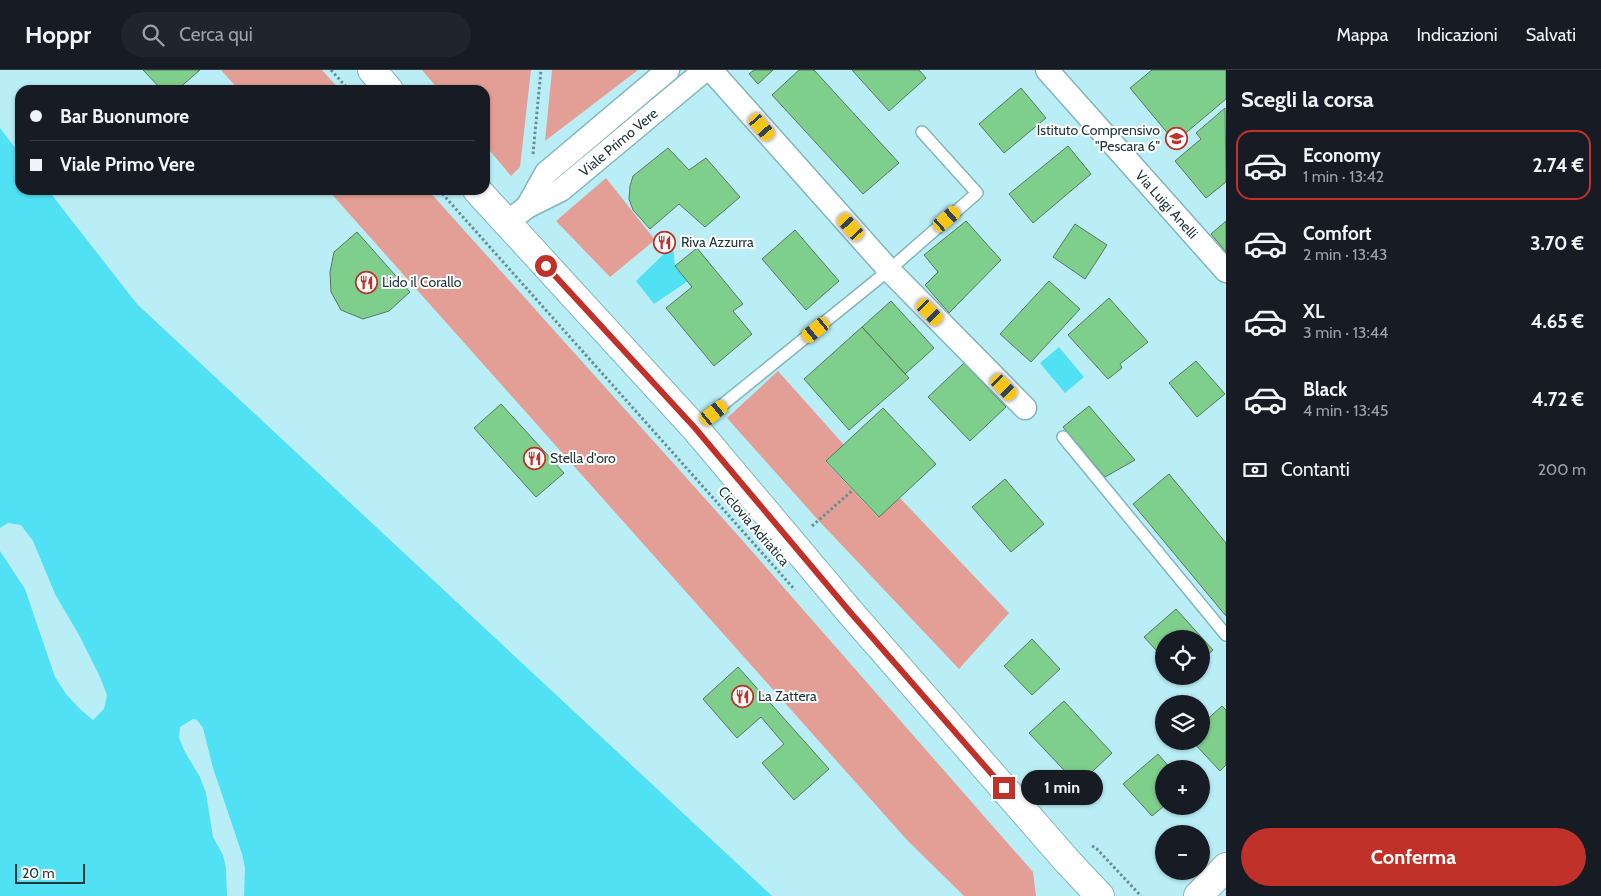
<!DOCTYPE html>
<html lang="it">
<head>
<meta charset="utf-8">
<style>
	:root { --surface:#171b24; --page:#20242c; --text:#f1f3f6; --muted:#9ea1a6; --line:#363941; --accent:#bf3129 }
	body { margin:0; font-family:Cabin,sans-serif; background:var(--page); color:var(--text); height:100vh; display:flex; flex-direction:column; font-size:19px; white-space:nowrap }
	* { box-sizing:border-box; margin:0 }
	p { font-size:16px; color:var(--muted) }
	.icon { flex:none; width:28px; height:28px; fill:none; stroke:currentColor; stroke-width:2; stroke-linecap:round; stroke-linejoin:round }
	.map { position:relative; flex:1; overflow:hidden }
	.drawer { display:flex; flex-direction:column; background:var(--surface); width:375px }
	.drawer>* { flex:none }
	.banner { position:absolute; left:15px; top:15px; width:475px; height:110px; border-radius:15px; box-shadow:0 1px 4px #0004; display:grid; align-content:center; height:110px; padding:0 15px; background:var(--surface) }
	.controls { position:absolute; left:1155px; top:560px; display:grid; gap:10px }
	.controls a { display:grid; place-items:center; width:55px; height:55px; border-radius:50%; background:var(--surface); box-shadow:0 1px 4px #0004; font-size:25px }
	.scale { position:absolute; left:15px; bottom:12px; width:70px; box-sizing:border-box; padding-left:5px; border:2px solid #23383b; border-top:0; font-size:14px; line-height:18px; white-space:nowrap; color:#23383b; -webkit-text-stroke:4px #fff; paint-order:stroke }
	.end { position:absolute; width:22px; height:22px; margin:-11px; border:6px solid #bf3129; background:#fff; box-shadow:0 0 0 2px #fff }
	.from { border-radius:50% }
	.bubble { position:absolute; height:35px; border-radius:18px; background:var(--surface); box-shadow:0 1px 4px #0004; font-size:16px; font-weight:700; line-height:35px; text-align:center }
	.car { position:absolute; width:15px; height:30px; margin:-15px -8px; border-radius:6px; box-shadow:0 0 4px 1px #0007; background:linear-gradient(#f5c518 24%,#345 0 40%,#f5c518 0 76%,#345 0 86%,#f5c518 0) }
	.banner b { display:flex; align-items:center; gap:18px; height:48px; font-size:19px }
	.banner b+b { border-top:1px solid var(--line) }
	.banner i { width:12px; height:12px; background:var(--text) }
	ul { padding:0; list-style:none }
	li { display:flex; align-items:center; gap:15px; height:70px; margin:0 10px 8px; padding:0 5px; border:2px solid transparent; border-radius:15px }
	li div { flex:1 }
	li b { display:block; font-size:19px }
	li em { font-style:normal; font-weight:700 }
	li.current { border-color:var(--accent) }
	li>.icon { width:45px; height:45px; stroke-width:1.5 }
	h2 { padding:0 15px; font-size:22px; line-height:60px }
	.pay { display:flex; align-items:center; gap:12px; height:55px; padding:0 15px; font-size:19px }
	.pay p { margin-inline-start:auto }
	.primary-button { display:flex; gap:10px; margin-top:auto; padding:10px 15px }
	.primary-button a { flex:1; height:58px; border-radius:30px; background:var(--accent); color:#fff; font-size:20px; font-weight:700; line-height:58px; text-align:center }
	header { display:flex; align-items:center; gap:30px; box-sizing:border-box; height:70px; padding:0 25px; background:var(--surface); border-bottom:1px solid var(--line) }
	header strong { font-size:24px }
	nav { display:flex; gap:28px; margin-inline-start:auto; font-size:18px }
	.search { width:350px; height:45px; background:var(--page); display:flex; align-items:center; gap:12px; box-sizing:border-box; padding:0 18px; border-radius:28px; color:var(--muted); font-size:19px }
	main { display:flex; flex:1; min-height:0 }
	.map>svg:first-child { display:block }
	.green { fill:#e39f95 }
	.water { fill:#51e1f5 }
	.pier { fill:#baeef6 }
	.building { fill:#7fcf8c; stroke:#59785d }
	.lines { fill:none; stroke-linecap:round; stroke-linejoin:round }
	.lane-casing { stroke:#83b5bd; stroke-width:14 }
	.street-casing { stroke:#83b5bd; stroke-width:25 }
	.secondary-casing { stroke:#83b5bd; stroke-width:30 }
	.path { stroke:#698c92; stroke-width:3; stroke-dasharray:2.5 2.5; stroke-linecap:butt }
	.lane { stroke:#fff; stroke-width:11 }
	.street { stroke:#fff; stroke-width:22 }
	.secondary { stroke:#fff; stroke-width:28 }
	.route { stroke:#bf3129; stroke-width:6 }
	.labels { text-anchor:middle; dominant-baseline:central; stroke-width:4; stroke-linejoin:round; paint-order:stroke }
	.poi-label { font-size:14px; fill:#23383b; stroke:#fff; text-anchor:start }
	.street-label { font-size:14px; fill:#23383b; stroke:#fff }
</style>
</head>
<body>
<header>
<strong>Hoppr</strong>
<div class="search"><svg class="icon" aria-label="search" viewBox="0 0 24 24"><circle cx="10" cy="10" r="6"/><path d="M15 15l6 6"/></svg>Cerca qui</div>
<nav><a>Mappa</a><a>Indicazioni</a><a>Salvati</a></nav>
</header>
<main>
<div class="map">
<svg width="1226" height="826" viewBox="0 0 1226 826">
	<rect width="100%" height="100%" fill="#baeef6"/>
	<path class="green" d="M 221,0 L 322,0 L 340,20 L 239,20 Z
		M 422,0 L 531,0 L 520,97 L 511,106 L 485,75 L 485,20 L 439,20 Z
		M 552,0 L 638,0 L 545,71 Z
		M 606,108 L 655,170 L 610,207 L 556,151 Z
		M 328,120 L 428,120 L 735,462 L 1033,802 L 1036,826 L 964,826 L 907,770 Z
		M 778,301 L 844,375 L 826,392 L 878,447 L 900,428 L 1009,543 L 959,599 L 819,451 L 727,348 Z"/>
	<path class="water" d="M 0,58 L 20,84 L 20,120 L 48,120 L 137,234 L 772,826 L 0,826 Z
		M 673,175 L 675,196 L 688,211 L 654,234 L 636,211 Z
		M 1059,277 L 1084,307 L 1065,323 L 1040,293 Z"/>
	<path class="pier" d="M 8,453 L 21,455 L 33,471 L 55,524 L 79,565 L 100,607 L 107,625 L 104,639 L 93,650 L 80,639 L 66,624 L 55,607 L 25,519 L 0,481 L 0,458 Z
		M 193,649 L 197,650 L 203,658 L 213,698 L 242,784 L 245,798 L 244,826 L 227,826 L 226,798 L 223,785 L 213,767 L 206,723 L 200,707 L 185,682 L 179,668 L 180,657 Z"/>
	<path class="building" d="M 143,0 L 200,0 L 177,20 L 162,20 Z
		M 754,0 L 773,0 L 758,14 L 749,4 Z
		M 799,0 L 814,0 L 899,93 L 863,124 L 772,25 Z
		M 852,0 L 919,0 L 926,8 L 889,41 Z
		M 1152,0 L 1226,0 L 1226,29 L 1175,72 L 1130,18 Z
		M 1021,18 L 1046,48 L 1004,83 L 979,54 Z
		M 1225,38 L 1226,112 L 1206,128 L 1175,91 L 1201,69 L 1196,63 Z
		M 1068,76 L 1091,104 L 1033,153 L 1009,124 Z
		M 668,78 L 689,100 L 706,88 L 740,127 L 705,157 L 679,134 L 650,159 L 633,140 L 629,129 L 630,116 L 633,106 Z
		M 966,151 L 1001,190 L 949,243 L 925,215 L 938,202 L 924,185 Z
		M 1226,151 L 1226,182 L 1211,164 Z
		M 1075,154 L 1107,175 L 1085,209 L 1053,187 Z
		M 795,160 L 839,211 L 806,240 L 762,189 Z
		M 357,162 L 410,222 L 389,241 L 363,249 L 341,240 L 331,222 L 330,202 L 334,182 Z
		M 697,178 L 743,234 L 733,241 L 752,264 L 714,296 L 666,238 L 692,217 L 675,196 Z
		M 1049,211 L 1080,239 L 1031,292 L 1000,264 Z
		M 1109,228 L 1148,272 L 1120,294 L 1122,298 L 1108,309 L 1068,265 Z
		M 891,231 L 934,278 L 905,304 L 862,257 Z
		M 862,257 L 909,308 L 849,360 L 804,309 Z
		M 1196,291 L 1225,324 L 1197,347 L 1169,313 Z
		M 964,293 L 1006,337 L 970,371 L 928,327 Z
		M 501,334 L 564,403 L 536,427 L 474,358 Z
		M 1089,336 L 1135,390 L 1105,407 L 1063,357 Z
		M 883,338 L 936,394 L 879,447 L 826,391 Z
		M 1169,404 L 1226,473 L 1226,546 L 1133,434 Z
		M 1005,409 L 1044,454 L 1011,482 L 972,437 Z
		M 1176,539 L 1213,580 L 1201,591 L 1201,569 L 1164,569 L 1164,589 L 1144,567 Z
		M 1032,569 L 1060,599 L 1032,625 L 1004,596 Z
		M 738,597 L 829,699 L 794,730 L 762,693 L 784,674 L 761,647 L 737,668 L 703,629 Z
		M 1064,631 L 1112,683 L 1078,715 L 1029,663 Z
		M 1222,636 L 1226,640 L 1226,695 L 1220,701 L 1192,671 L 1201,671 L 1201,655 Z
		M 1158,684 L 1171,699 L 1164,699 L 1164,736 L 1152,746 L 1123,714 Z"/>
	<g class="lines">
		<defs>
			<path id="lane" d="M 695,357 L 889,200 L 977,123 L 922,62
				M 1063,367 L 1226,565"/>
			<g id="street">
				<path d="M 711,0 L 889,200 L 1025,338"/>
				<path id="s1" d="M 1047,0 L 1226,201"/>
				<path d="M 527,137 L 546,103 L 668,0"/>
				<path id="s2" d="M 506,153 L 527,137 L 561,120 L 705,0"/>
			</g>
			<path id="secondary" d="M 372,0 L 389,20
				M 477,120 L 695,358 L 850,542 L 1068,792 L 1100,826
				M 1198,826 L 1226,797"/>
		</defs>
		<use href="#lane" class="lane-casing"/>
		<use href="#street" class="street-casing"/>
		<use href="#secondary" class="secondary-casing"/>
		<path class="path" d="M 331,0 L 349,20
			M 533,84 L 541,0
			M 439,120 L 795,520
			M 812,456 L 853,420
			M 1092,776 L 1096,778 L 1141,826"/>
		<use href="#lane" class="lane"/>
		<use href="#street" class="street"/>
		<use href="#secondary" class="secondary"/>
	</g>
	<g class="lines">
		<path class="route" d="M 546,196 L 695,358 L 850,542 L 1004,718"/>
	</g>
	<defs>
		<symbol id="school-ring" viewBox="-11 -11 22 22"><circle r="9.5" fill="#fff" stroke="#bf3129" stroke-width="1.5"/><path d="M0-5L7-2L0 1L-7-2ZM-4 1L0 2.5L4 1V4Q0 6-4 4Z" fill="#bf3129"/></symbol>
		<symbol id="restaurant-ring" viewBox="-11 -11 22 22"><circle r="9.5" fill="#fff" stroke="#bf3129" stroke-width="1.5"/><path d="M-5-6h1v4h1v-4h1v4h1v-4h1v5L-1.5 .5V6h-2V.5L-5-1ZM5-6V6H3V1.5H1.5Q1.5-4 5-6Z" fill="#bf3129"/></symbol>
	</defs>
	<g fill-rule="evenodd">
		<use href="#school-ring" x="1164" y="56" width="25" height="25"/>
		<use href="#restaurant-ring" x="652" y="160" width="25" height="25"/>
		<use href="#restaurant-ring" x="354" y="200" width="25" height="25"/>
		<use href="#restaurant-ring" x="522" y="376" width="25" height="25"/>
		<use href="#restaurant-ring" x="730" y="614" width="25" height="25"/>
	</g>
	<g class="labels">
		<g class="poi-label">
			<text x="1160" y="60" text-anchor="end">Istituto Comprensivo<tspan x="1160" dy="16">"Pescara 6"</tspan></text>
			<text x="681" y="172">Riva Azzurra</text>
			<text x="382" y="212">Lido il Corallo</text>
			<text x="550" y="388">Stella d'oro</text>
			<text x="758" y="626">La Zattera</text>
		</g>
		<g class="street-label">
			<text stroke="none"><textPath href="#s2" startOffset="139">Viale Primo Vere</textPath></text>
			<text stroke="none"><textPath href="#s1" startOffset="180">Via Luigi Anelli</textPath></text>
			<text transform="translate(754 456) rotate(49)">Ciclovia Adriatica</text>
		</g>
	</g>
</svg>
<div class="controls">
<a><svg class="icon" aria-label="locate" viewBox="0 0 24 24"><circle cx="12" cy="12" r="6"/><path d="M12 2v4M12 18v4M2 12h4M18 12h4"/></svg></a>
<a><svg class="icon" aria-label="layers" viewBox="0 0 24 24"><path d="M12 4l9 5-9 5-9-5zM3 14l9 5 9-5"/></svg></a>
<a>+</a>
<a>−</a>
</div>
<div class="scale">20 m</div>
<i class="end from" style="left:546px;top:196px"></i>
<i class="end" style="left:1004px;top:718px"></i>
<div class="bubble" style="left:1021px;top:700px;width:82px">1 min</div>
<i class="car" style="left:762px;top:57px;rotate:139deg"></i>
<i class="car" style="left:947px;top:149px;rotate:49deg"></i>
<i class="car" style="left:851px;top:157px;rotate:318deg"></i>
<i class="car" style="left:930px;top:242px;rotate:136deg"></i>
<i class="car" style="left:816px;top:260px;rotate:231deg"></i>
<i class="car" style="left:1004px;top:317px;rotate:136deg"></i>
<i class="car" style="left:714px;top:343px;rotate:51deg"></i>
<div class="banner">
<b><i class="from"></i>Bar Buonumore</b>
<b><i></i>Viale Primo Vere</b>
</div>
</div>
<section class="drawer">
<h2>Scegli la corsa</h2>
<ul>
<li class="current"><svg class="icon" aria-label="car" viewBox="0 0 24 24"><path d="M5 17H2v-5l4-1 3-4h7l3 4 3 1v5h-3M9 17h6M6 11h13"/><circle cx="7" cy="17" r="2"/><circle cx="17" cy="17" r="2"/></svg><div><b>Economy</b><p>1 min · 13:42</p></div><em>2.74 €</em></li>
<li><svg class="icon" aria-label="car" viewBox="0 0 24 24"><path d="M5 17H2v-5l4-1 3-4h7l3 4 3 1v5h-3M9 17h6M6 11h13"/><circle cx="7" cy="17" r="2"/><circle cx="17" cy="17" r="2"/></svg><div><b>Comfort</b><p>2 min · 13:43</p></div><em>3.70 €</em></li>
<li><svg class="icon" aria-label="car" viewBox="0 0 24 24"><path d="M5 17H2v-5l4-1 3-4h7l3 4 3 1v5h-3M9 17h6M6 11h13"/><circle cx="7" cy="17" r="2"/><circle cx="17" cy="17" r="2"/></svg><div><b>XL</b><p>3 min · 13:44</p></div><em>4.65 €</em></li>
<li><svg class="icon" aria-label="car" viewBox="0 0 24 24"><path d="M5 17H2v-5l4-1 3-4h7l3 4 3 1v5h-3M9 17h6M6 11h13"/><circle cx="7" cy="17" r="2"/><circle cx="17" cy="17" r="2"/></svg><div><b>Black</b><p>4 min · 13:45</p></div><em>4.72 €</em></li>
</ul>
<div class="pay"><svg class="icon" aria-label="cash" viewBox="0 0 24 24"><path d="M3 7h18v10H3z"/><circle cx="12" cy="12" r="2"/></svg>Contanti<p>200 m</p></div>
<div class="primary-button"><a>Conferma</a></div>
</section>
</main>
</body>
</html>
